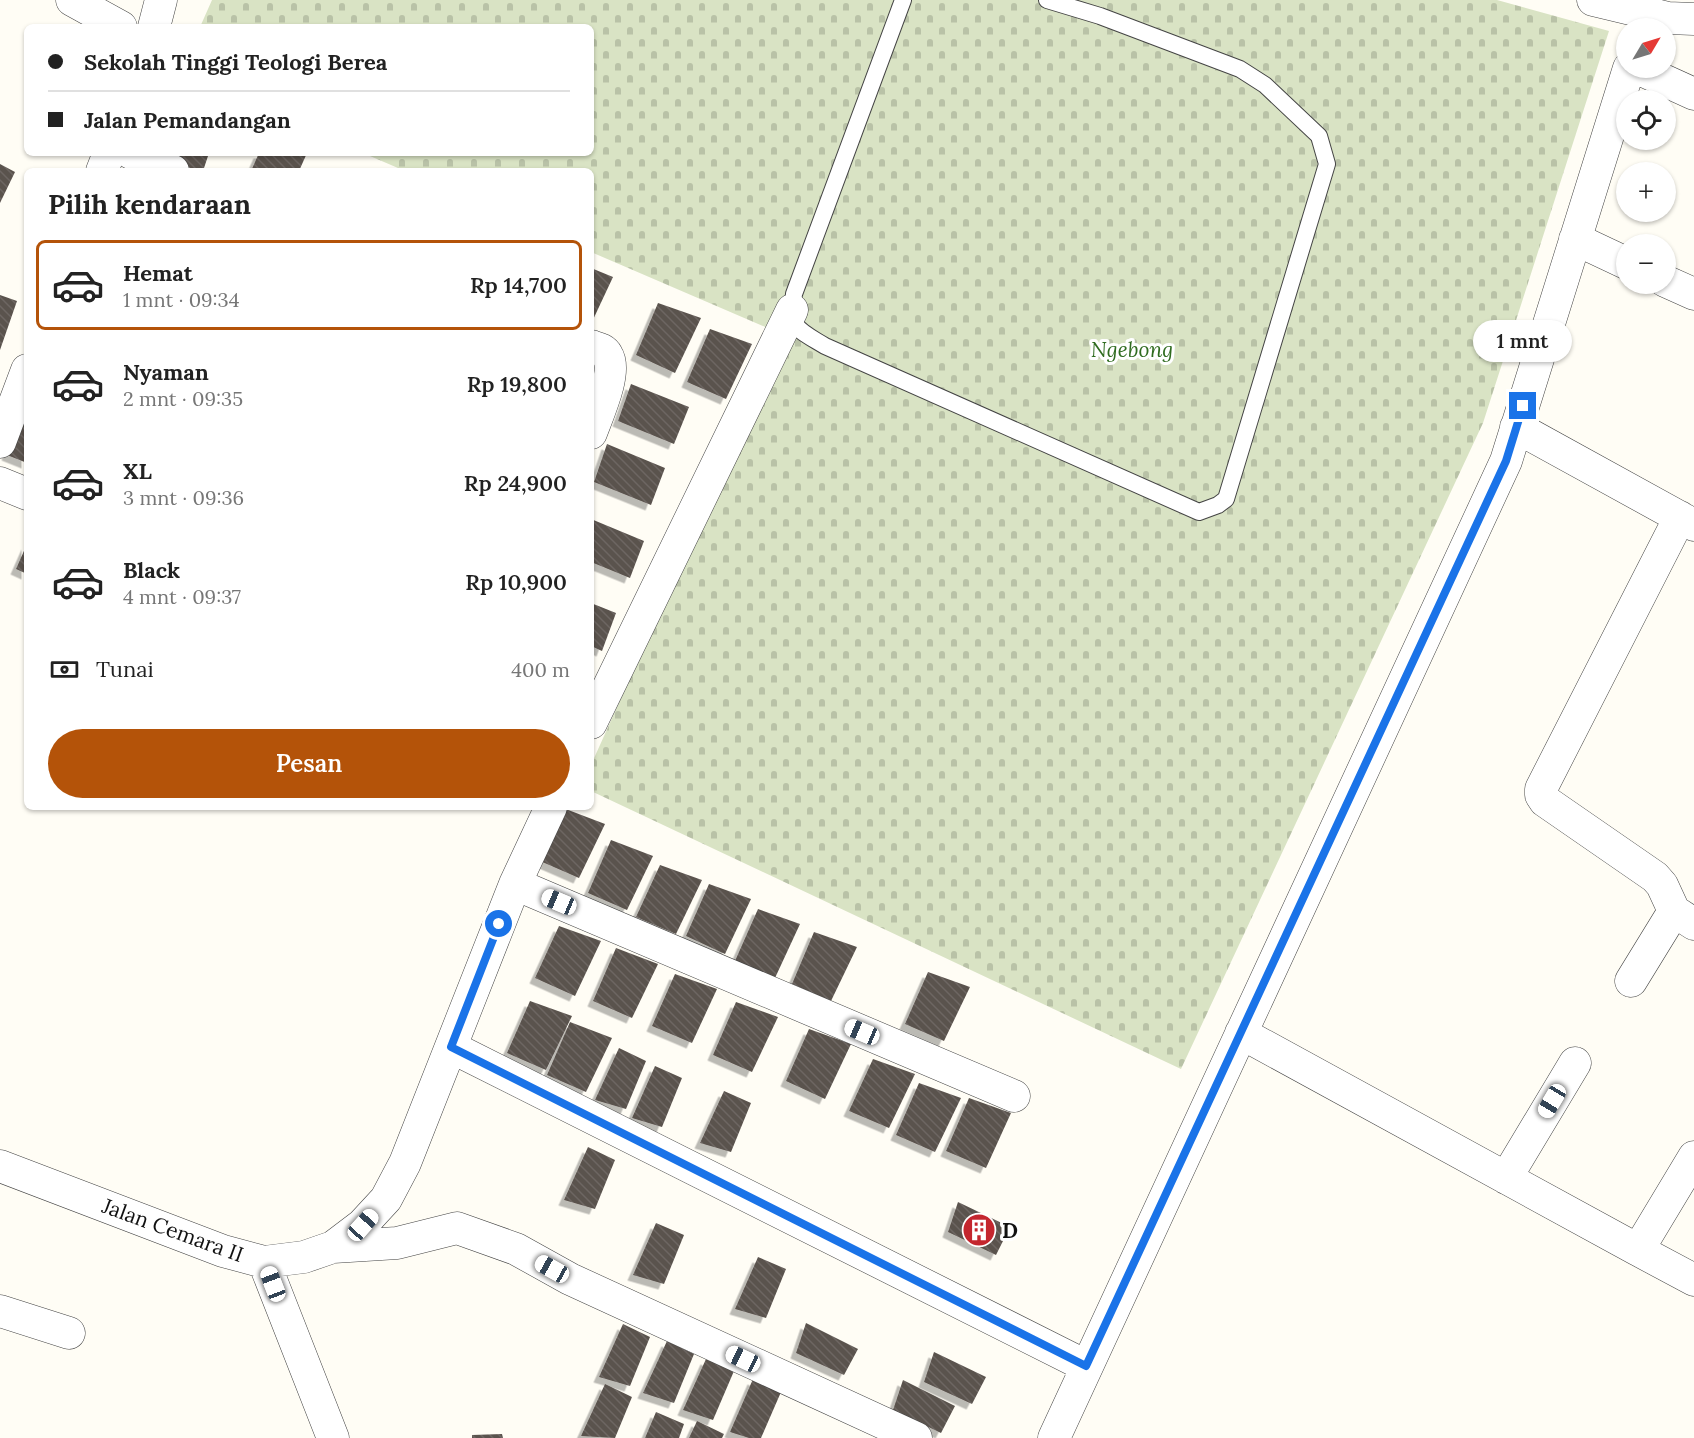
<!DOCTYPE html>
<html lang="id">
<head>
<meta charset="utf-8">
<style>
	:root { --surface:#fff; --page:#f6f6f6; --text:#222; --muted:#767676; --line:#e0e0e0; --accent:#b45309 }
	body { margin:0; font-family:Lora,serif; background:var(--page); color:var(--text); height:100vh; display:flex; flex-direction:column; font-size:22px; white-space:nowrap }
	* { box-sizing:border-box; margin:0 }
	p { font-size:20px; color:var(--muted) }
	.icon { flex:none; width:33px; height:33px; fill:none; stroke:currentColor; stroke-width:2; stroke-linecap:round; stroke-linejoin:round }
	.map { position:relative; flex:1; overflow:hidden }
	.drawer { position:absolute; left:24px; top:168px; width:570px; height:642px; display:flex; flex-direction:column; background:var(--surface); border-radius:9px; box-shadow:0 2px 4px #0004 }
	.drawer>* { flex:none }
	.banner { position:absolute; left:24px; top:24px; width:570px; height:132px; border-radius:9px; box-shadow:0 2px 4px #0004; display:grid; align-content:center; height:132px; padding:0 24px; background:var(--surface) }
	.needle { width:39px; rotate:52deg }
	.fabs { position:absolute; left:1616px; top:18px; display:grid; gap:12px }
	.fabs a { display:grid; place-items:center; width:60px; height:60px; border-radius:50%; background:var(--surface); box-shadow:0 2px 4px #0004; font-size:30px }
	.end { position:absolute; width:27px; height:27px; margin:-14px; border:8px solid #1a73e8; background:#fff; box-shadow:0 0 0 3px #fff }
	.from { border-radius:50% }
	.bubble { position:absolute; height:42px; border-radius:21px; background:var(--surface); box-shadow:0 2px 4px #0004; font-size:20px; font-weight:600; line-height:42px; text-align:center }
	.car { position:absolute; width:18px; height:36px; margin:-18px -9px; border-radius:8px; box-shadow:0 0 4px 2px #0007; background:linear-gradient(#fff 24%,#345 0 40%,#fff 0 76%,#345 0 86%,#fff 0) }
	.banner b { display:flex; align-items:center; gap:21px; height:57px; font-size:22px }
	.banner b+b { border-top:2px solid var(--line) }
	.banner i { width:15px; height:15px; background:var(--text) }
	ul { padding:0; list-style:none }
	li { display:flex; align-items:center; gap:18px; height:90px; margin:0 12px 9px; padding:0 12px; border:3px solid transparent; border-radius:9px }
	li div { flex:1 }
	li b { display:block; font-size:22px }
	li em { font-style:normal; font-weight:600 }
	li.on { border-color:var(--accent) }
	li>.icon { width:54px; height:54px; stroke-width:1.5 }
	h2 { padding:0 24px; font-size:27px; line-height:72px }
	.pay { display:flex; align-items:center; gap:15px; height:66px; padding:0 24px; font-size:22px }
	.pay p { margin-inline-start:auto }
	.button { display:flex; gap:12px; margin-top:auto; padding:12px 24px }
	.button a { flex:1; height:69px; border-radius:36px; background:var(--accent); color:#fff; font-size:24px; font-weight:600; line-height:69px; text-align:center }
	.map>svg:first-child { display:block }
	.cemetery { fill:url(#cemetery-stones) }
	.building { fill:url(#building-back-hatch); filter:url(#shadow) }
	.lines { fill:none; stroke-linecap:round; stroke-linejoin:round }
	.service-casing { stroke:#444; stroke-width:18 }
	.minor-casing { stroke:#444; stroke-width:33 }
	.service { stroke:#fff; stroke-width:16 }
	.minor { stroke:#fff; stroke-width:32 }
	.route { stroke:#1a73e8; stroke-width:8 }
	.labels { text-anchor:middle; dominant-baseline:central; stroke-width:6; stroke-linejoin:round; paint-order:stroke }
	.park-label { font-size:21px; font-style:italic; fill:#2f6b1f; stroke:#fff }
	.street-label { font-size:21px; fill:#111; stroke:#fff }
	.poi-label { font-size:21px; font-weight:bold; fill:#111; stroke:#fff; text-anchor:start }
</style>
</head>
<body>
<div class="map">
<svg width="1694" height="1438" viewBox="0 0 1694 1438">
	<defs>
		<pattern id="cemetery-stones" width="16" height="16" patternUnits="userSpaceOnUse" patternTransform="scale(1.5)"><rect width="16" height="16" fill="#d9e3c4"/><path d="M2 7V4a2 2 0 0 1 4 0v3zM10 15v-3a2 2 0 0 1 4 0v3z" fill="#b9c2a7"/></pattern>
		<pattern id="building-back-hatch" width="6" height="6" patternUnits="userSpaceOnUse" patternTransform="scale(1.5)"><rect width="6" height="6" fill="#5a524d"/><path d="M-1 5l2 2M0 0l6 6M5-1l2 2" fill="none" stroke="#6d6662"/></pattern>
		<filter id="shadow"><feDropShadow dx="-5.5" dy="5.5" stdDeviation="0" flood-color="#0004"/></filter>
	</defs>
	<rect width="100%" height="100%" fill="#fffdf5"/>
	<path class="cemetery" d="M 212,0 L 1497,0 L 1609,31 L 1483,423 L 1181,1069 L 591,791 L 591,765 L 784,335 L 591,252 L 591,171 L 405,171 L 363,153 L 591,153 L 591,27 L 200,27 Z"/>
	<path class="building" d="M 157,153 L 209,153 L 203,171 L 197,171 Z
		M 259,153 L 307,153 L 299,171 L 251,171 Z
		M 0,164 L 15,172 L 0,203 Z
		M 591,268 L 613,277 L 591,324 Z
		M 0,295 L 17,301 L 0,350 Z
		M 658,303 L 701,318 L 675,373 L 636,355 Z
		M 710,329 L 752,344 L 726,399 L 687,382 Z
		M 631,384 L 689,407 L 674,444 L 618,421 Z
		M 25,415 L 27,416 L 27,463 L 7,455 Z
		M 607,444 L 665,468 L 651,505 L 594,482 Z
		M 591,519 L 644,541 L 630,578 L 591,562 Z
		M 27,544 L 27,574 L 16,569 Z
		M 591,603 L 616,613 L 602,651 L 591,646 Z
		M 563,808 L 605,824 L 579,878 L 540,861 Z
		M 611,840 L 653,856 L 627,910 L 588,893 Z
		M 660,865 L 702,880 L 676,934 L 636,917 Z
		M 709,884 L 751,899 L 725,954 L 686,936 Z
		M 758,909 L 800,924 L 775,978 L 735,961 Z
		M 559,926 L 601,941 L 575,996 L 535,978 Z
		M 814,932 L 857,947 L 831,1001 L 792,984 Z
		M 616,948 L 658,964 L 632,1018 L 593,1001 Z
		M 928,972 L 970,987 L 944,1041 L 905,1024 Z
		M 675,974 L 717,989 L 692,1043 L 652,1026 Z
		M 530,1001 L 572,1016 L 546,1070 L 507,1053 Z
		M 736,1002 L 778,1017 L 752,1072 L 713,1055 Z
		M 570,1022 L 612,1038 L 586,1092 L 547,1075 Z
		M 809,1029 L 851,1044 L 825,1099 L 786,1081 Z
		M 619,1048 L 646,1061 L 626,1109 L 595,1100 Z
		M 873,1059 L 915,1074 L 889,1128 L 849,1111 Z
		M 655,1066 L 682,1078 L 662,1127 L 632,1118 Z
		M 919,1083 L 961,1098 L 935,1152 L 896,1135 Z
		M 724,1091 L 751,1103 L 731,1152 L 700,1143 Z
		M 969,1098 L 1011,1113 L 986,1168 L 946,1151 Z
		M 588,1147 L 615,1160 L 595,1209 L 564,1200 Z
		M 958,1202 L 1010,1227 L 996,1255 L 948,1232 Z
		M 656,1223 L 684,1235 L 664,1284 L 633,1275 Z
		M 758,1257 L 786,1269 L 766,1318 L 735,1309 Z
		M 806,1323 L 858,1349 L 844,1375 L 796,1353 Z
		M 623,1324 L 650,1337 L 630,1386 L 599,1377 Z
		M 667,1341 L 694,1354 L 674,1403 L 643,1393 Z
		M 934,1352 L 986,1377 L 972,1404 L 924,1382 Z
		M 706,1359 L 734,1371 L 713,1420 L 683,1410 Z
		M 753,1379 L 781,1392 L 761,1438 L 749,1438 L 730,1432 Z
		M 903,1380 L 955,1406 L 941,1433 L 893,1410 Z
		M 605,1384 L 632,1397 L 615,1438 L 581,1436 Z
		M 656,1412 L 684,1424 L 679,1438 L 645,1438 Z
		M 697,1421 L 724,1434 L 722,1438 L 689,1438 Z
		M 502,1434 L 503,1438 L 472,1438 L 472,1435 Z"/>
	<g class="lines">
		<defs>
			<path id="service" d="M 903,0 L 794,294 C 789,329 797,329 825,346 L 1199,512 L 1218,505 L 1226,499 L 1327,164 L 1319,136 L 1265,85 L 1240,69 L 1100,16 L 1047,0"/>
			<path id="minor" d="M 72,0 L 121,27
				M 1593,0 L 1668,18 L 1694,19
				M 154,27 L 161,0
				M 1637,68 L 1694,94
				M 131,153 L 173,171
				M 102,171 L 109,153
				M 1575,239 L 1626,263
				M 1665,281 L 1694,294
				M 591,346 C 597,348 604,349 607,355 C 618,371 597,416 591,433
				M 1516,427 L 1694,525
				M 0,442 L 27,370
				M 0,483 L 27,494
				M 1680,517 L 1541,789 L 1541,795 L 1545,801 L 1655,877 L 1662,885 L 1674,911 L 1694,924
				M 591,723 L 792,310
				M 515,884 L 1014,1096
				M 1631,981 L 1674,911
				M 1241,1033 L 1638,1250 L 1694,1157
				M 451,1047 L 1086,1366
				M 0,1166 L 223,1251 L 264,1262 L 304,1257 L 333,1247 L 362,1225 L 386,1199 L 405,1163 L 515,884 L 551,807
				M 1506,1178 L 1575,1063
				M 333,1247 L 397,1243 L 457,1228 L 516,1249 L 570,1279 L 916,1438
				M 1638,1250 L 1694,1280
				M 264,1262 L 333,1438
				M 0,1311 L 69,1333
				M 1054,1438 L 1506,461 L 1629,68"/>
		</defs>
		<use href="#service" class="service-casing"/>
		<use href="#minor" class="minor-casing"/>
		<use href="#service" class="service"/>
		<use href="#minor" class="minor"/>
	</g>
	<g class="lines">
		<path class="route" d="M 499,924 L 451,1047 L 1086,1366 L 1506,461 L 1523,406"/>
	</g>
	<defs>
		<symbol id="building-disc" viewBox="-11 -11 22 22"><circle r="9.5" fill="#c4262e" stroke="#fff"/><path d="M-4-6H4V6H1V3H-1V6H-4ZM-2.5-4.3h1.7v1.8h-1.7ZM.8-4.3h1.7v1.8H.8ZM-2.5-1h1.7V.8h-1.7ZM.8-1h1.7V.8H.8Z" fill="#fff"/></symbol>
	</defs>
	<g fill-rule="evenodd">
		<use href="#building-disc" x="960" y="1211" width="38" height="38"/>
	</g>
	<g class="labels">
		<g class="park-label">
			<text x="1132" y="349">Ngebong</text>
		</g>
		<g class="street-label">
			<text transform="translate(173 1230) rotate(20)">Jalan Cemara II</text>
		</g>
		<g class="poi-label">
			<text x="1002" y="1230">D</text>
		</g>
	</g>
</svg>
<div class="fabs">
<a><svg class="needle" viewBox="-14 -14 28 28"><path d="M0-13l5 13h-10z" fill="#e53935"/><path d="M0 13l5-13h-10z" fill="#767676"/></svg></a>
<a><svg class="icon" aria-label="locate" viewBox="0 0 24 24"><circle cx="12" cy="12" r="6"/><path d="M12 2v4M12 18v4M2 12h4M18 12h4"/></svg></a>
<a>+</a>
<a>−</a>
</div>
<i class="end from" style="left:499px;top:924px"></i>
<i class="end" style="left:1523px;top:406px"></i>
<div class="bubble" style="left:1473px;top:320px;width:99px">1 mnt</div>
<i class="car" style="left:559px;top:902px;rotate:293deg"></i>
<i class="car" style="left:862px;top:1032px;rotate:293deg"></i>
<i class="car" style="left:1552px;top:1101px;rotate:211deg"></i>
<i class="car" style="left:363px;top:1225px;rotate:42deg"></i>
<i class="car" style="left:552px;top:1269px;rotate:299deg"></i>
<i class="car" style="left:273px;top:1284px;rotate:339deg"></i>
<i class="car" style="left:743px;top:1359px;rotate:295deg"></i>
<div class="banner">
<b><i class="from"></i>Sekolah Tinggi Teologi Berea</b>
<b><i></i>Jalan Pemandangan</b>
</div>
<section class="drawer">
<h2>Pilih kendaraan</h2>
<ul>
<li class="on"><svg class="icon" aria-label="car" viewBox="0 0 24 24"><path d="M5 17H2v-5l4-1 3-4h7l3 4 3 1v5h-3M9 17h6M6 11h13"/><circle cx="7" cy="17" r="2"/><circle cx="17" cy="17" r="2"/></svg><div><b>Hemat</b><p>1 mnt · 09:34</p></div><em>Rp 14,700</em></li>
<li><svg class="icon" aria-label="car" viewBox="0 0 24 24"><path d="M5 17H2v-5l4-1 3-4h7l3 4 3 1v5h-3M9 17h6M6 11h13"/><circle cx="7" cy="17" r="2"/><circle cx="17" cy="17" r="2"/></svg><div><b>Nyaman</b><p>2 mnt · 09:35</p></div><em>Rp 19,800</em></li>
<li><svg class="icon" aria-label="car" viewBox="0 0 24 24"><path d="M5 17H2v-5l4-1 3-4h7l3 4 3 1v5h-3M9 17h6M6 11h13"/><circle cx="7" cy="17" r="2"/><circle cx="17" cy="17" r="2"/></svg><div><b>XL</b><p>3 mnt · 09:36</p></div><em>Rp 24,900</em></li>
<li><svg class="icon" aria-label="car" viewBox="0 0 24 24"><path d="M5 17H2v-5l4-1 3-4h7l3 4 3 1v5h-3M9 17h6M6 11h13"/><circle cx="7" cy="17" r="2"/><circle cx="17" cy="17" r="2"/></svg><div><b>Black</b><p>4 mnt · 09:37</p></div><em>Rp 10,900</em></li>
</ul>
<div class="pay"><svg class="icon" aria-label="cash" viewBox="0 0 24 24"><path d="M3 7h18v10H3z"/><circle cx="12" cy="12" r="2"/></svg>Tunai<p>400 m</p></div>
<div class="button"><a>Pesan</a></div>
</section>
</div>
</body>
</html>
